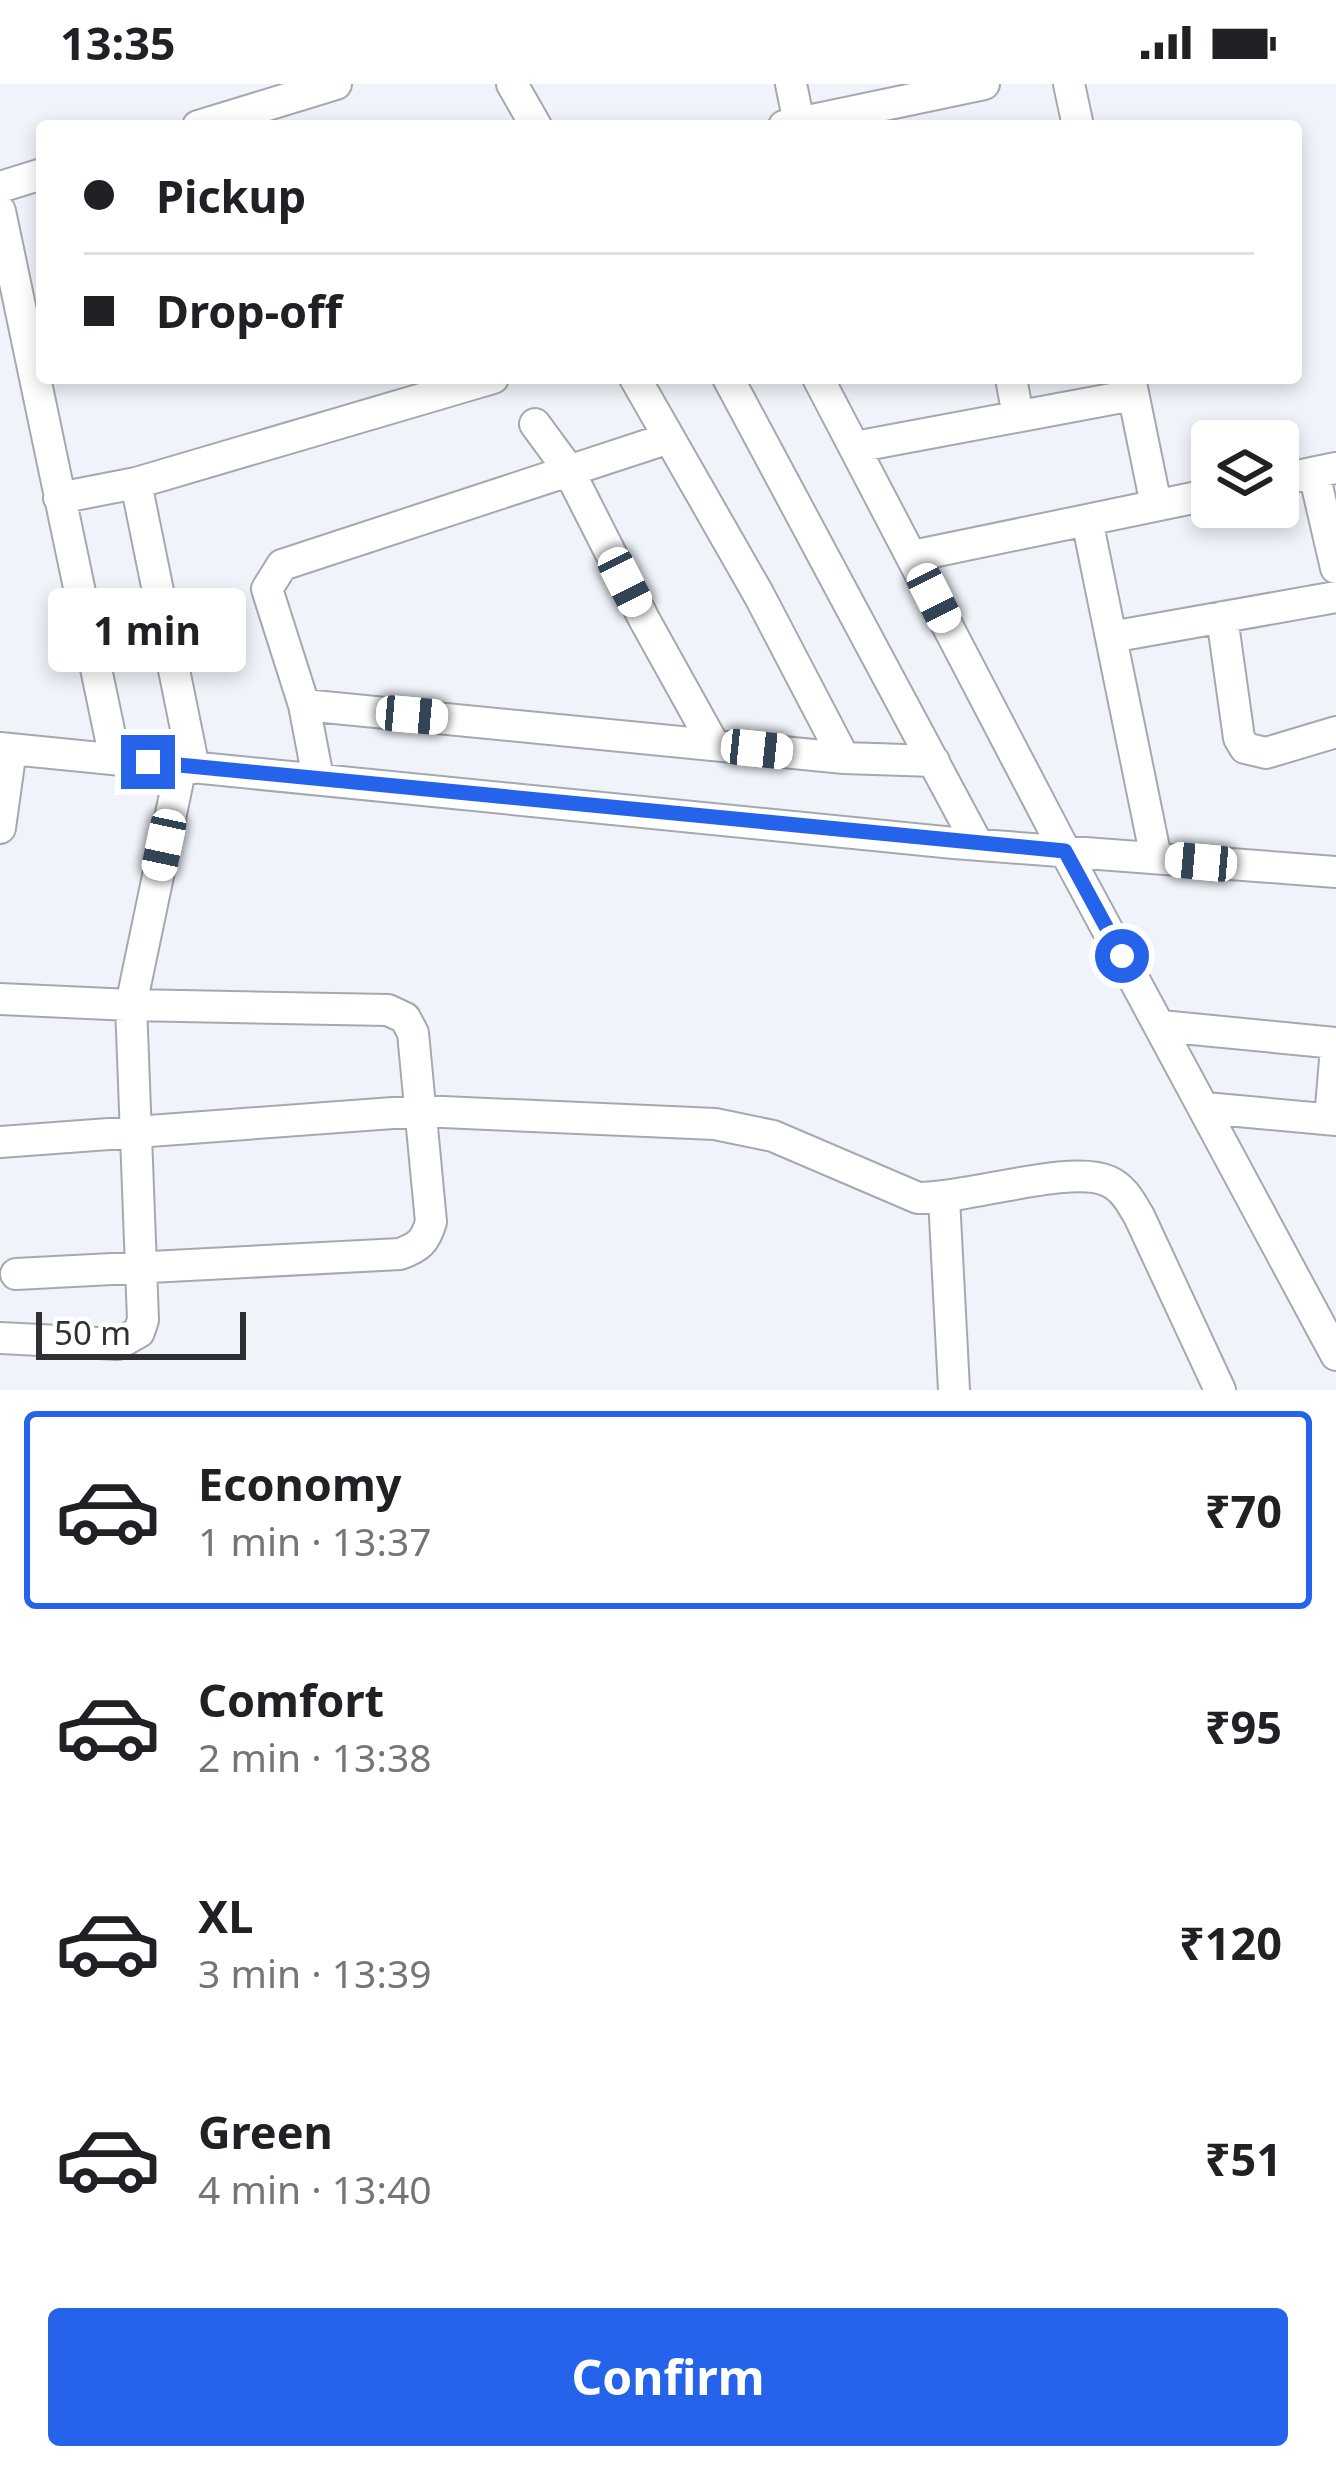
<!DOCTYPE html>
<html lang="en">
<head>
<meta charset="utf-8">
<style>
	:root { --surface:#fff; --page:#f2f2f2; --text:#202124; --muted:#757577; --line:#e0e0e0; --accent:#2563eb }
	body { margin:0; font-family:"Noto Sans",sans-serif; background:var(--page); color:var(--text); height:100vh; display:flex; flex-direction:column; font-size:45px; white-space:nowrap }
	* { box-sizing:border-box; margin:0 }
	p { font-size:39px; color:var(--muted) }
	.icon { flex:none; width:66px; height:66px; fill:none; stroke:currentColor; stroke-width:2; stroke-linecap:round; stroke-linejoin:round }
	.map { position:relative; height:1306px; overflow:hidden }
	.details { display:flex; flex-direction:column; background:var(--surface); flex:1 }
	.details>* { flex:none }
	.guide { position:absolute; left:36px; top:36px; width:1266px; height:264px; border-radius:12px; box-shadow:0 6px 18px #0003; display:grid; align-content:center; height:264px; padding:0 48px; background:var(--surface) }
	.controls { position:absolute; left:1191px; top:336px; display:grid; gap:24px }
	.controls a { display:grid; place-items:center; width:108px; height:108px; border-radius:12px; background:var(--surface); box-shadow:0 6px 18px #0003; font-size:60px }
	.scale { position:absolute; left:36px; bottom:30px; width:210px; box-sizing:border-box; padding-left:12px; border:6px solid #2f3033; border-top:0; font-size:33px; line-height:42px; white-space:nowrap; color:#2f3033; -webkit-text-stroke:9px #fff; paint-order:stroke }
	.end { position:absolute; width:54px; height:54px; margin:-27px; border:15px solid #2563eb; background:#fff; box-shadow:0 0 0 6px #fff }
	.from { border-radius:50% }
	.bubble { position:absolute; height:84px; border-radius:12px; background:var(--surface); box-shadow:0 6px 18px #0003; font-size:39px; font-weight:700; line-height:84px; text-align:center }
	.car { position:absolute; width:36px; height:72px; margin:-36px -18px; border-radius:15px; box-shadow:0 0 9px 3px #0007; background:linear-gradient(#fff 24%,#345 0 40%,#fff 0 76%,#345 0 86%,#fff 0) }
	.guide b { display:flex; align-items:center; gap:42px; height:114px; font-size:45px }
	.guide b+b { border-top:3px solid var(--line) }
	.guide i { width:30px; height:30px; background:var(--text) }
	ul { padding:21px 0 0; list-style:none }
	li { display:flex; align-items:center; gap:36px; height:198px; margin:0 24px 18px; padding:0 24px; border:6px solid transparent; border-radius:12px }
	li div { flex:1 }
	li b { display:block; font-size:45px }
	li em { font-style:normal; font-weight:700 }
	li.current { border-color:var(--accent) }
	li>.icon { width:108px; height:108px; stroke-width:1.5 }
	.cta { display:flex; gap:24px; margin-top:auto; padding:24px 48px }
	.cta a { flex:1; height:138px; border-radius:12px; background:var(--accent); color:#fff; font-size:48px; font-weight:700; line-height:138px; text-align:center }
	.status { display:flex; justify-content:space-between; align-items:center; height:84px; padding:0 60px; background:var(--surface); direction:ltr }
	.status svg { height:33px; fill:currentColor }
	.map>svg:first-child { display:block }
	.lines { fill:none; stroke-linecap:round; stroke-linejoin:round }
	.minor-casing { stroke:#a5a9af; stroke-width:34 }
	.minor { stroke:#fff; stroke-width:30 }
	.route { stroke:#2563eb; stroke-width:15 }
</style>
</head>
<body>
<div class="status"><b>13:35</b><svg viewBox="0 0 49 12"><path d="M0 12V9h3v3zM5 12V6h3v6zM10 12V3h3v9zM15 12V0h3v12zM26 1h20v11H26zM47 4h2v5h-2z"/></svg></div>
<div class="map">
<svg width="1336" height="1306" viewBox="0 0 1336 1306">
	<rect width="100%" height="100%" fill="#f0f4fa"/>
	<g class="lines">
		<defs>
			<path id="minor" d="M 512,0 L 536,42
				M 791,0 L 799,39
				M 1069,0 L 1078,42
				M 198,42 L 336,0
				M 784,42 L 984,0
				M 0,103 L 42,90
				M 0,127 L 115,675
				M 635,294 L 759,511 L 844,674
				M 728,294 L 978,761
				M 818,294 L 1065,767 L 1336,1271
				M 1011,294 L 1018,332
				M 1130,294 L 1156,421
				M 535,340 L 568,385 L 644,535 L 714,661
				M 855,363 L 1133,311
				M 1314,389 L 1336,484
				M 1278,396 L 1336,384
				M 136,399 L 194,684
				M 59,414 L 136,399 L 493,294
				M 1087,436 L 1156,774
				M 913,472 L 1212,410
				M 1222,533 L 1239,654 L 1245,664 L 1266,669 L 1336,648
				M 1111,553 L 1336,513
				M 304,621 L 844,674 L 934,677
				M 0,664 L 954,759 L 1336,788
				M 318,694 L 304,621 L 267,505 L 282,481 L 669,354
				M 0,744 L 11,665
				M 0,915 L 131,921 L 143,1236 L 139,1248 L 118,1260 L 0,1254
				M 1161,942 L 1336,959
				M 1205,1024 L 1336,1036
				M 1330,1035 L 1336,964
				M 0,1058 L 420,1027 L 715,1040 L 773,1052 L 918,1114 C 967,1115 1070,1080 1108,1097 C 1124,1104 1131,1119 1139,1132 L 1220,1306
				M 944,1114 L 954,1306
				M 16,1190 L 400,1170 C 419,1163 425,1158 431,1138 L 413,949 L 405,934 L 388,926 L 131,921 L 181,682"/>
		</defs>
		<use href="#minor" class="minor-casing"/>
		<use href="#minor" class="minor"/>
	</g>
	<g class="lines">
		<path class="route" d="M 148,678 L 1065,767 L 1122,872"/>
	</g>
</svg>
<div class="controls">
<a><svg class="icon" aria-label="layers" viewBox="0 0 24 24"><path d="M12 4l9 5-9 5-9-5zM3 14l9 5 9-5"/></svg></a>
</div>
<div class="scale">50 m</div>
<i class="end from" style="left:1122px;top:872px"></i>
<i class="end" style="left:148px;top:678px"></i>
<div class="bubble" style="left:48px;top:504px;width:198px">1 min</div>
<i class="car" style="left:625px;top:498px;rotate:153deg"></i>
<i class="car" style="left:934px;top:514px;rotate:153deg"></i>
<i class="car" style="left:412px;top:631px;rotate:95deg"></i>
<i class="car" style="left:757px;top:665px;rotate:96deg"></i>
<i class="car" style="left:164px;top:761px;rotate:192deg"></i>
<i class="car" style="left:1201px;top:778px;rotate:275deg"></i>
<div class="guide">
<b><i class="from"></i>Pickup</b>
<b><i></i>Drop-off</b>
</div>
</div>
<section class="details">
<ul>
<li class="current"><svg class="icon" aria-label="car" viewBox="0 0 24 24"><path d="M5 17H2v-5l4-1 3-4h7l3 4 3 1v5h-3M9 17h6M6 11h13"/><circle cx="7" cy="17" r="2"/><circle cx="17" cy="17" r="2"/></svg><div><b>Economy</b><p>1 min · 13:37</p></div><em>₹70</em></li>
<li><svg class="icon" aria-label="car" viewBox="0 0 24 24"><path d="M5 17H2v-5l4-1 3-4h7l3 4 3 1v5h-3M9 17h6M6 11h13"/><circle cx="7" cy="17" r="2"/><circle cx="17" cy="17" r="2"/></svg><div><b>Comfort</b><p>2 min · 13:38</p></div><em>₹95</em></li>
<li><svg class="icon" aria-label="car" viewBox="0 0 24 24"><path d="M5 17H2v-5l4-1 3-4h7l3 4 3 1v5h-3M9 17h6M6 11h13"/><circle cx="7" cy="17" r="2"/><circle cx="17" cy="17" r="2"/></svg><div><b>XL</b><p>3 min · 13:39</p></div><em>₹120</em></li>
<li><svg class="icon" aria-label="car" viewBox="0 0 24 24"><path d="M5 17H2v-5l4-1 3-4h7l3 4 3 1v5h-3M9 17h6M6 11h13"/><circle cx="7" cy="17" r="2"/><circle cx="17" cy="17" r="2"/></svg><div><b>Green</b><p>4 min · 13:40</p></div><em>₹51</em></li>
</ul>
<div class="cta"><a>Confirm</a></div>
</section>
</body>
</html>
